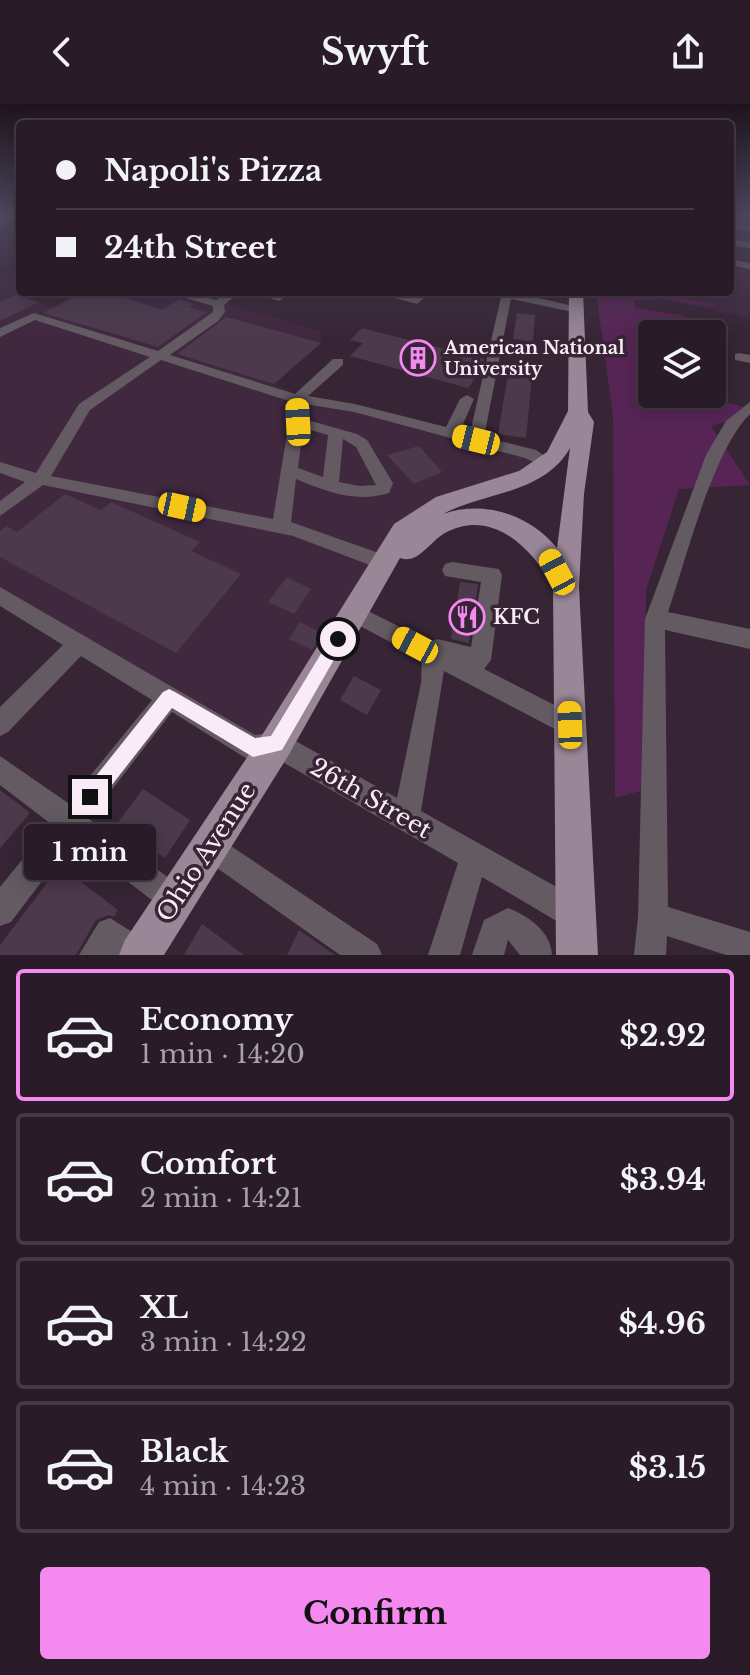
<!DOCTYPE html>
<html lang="en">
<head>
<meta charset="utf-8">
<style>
	:root { --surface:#291c28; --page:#352934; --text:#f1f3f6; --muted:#a5a1a8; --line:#453a45; --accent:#f489f0 }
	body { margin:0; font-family:"Libre Baskerville",serif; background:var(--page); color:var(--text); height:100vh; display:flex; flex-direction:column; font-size:30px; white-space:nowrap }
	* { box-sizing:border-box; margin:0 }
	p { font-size:26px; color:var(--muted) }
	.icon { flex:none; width:44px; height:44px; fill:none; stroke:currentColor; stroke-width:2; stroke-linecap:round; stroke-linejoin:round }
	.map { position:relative; height:851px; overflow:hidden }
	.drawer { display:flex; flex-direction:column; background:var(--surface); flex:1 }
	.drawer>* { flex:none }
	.hud { position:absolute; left:16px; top:16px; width:718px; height:176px; border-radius:8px; box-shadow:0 4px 20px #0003,0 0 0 2px var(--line); display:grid; align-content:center; height:176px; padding:0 40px; background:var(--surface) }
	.fabs { position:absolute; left:638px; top:216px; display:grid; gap:16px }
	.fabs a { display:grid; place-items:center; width:88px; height:88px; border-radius:8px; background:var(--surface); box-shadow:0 4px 20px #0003,0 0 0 2px var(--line); font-size:40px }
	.end { position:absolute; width:36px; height:36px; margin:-18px; border:10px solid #f9ecf8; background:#111; box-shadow:0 0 0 4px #111 }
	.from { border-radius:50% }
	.bubble { position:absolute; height:56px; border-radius:8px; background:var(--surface); box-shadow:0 4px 20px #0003,0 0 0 2px var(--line); font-size:26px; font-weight:700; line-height:56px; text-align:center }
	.car { position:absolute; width:24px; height:48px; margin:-24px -12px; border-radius:10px; box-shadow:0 0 6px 2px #0007; background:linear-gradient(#f5c518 24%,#345 0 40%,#f5c518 0 76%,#345 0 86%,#f5c518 0) }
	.hud b { display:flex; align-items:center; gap:28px; height:76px; font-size:30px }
	.hud b+b { border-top:2px solid var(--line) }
	.hud i { width:20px; height:20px; background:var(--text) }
	ul { padding:14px 0 0; list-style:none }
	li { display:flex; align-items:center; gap:24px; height:132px; margin:0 16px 12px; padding:0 24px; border:4px solid var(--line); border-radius:8px }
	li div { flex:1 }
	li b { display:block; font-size:30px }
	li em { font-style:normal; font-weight:700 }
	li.active { border-color:var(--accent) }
	li>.icon { width:72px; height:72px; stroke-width:1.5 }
	.button { display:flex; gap:16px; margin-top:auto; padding:16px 40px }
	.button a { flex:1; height:92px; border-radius:8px; background:var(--accent); color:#111; font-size:32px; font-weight:700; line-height:92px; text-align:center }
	header { display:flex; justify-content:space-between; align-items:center; height:104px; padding:0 40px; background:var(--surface); font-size:36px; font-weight:700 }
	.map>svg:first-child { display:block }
	.built { fill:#40283f }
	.green { fill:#562555 }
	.building { fill:#4d394c }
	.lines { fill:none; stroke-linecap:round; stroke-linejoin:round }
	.minor { fill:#635a62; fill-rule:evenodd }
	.major { fill:#998697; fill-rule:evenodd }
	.route { fill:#f9ecf8 }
	.labels { text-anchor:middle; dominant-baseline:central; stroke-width:7; stroke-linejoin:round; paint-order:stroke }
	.far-poi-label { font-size:18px; font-weight:bold; fill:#f9ecf8; stroke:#372536; text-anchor:start }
	.poi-label { font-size:20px; font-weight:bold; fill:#f9ecf8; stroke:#372536; text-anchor:start }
	.near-street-label { font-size:24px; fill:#f9ecf8; stroke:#372536 }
</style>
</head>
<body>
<header><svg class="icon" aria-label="back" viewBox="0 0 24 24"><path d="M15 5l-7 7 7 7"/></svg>Swyft<svg class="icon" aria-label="share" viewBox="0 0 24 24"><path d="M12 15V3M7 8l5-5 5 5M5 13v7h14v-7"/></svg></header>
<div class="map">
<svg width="750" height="851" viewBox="0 0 750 851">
	<rect width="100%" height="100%" fill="#372536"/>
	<path class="built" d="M 730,158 L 750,162 L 750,213 L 623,188 L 730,188 Z
		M 20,165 L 22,188 L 17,191 L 53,203 L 84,188 L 183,188 L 320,227 L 321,239 L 275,280 L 295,289 L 297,295 L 355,304 L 548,360 L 439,400 L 253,644 L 0,492 L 0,174 Z"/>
	<path class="green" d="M 596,188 L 651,188 L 716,201 L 711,203 L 663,195 L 634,196 L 635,204 L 680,211 L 702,224 L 650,229 L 652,290 L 699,290 L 750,305 L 750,311 L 711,322 L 750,381 L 679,385 L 646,486 L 644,686 L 615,694 L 613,313 Z"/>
	<path class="building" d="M 84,188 L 108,188 L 162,206 L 179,195 L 194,200 L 189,203 L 207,208 L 158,243 L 43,209 Z
		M 16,191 L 39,198 L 0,217 L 0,198 Z
		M 517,209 L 535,211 L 533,238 L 513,235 Z
		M 226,213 L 263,223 L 321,239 L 274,280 L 177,250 Z
		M 362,224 L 484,255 L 482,264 L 468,284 L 350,252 L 363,239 L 350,236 Z
		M 510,258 L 533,262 L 526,334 L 498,330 Z
		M 419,342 L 442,368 L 414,380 L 387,351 Z
		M 65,390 L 101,406 L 111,398 L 200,438 L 191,447 L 241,470 L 176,549 L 0,453 L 0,427 L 7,422 L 17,428 Z
		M 287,473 L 311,485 L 294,510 L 268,498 Z
		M 460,478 L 478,480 L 469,539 L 451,535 Z
		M 300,518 L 322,529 L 312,546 L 289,535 Z
		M 354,572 L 381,586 L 367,611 L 340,596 Z
		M 143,685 L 190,716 L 165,754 L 116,721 Z
		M 0,686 L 30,709 L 0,744 Z
		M 60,762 L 118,806 L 114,813 L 109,811 L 96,816 L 76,851 L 0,851 L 0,841 Z
		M 202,820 L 244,851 L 184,851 Z
		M 299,826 L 335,851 L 287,851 Z"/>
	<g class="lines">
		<path class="minor" d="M 7,112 L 17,112 L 0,123 L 0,116 Z
			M 730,112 L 737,112 L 736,120 L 750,122 L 750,128 L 736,125 L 735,136 L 750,138 L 750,144 L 730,141 Z
			M 730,155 L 750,159 L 750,165 L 730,161 Z
			M 165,188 L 183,188 L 216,196 L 228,188 L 240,188 L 224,201 L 225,208 L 218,217 L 170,251 L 295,290 L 333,255 L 343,255 L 343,261 L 308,292 L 355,300 L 446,323 L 460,295 L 467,291 L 474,295 L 460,327 L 470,329 L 501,193 L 486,188 L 512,188 L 582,204 L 584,206 L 578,209 L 511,195 L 484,333 L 536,346 L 556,360 L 548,365 L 525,354 L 354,308 L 292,298 L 161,256 L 90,306 L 51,372 L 273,415 L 291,306 L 293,303 L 303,303 L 304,315 L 357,330 L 367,336 L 393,379 L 389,389 C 356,399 327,388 296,375 L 291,418 L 390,453 L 393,458 L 390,463 L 383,466 L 293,432 L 43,381 L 0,412 L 0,397 L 25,378 L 0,369 L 0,358 L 36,369 L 79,300 L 150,253 L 35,216 L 0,233 L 0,224 L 34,209 L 158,247 L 213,208 L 213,202 ZM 303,324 L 328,331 L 323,373 L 298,364 ZM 343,335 L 356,343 L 376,381 L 360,382 L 339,378 Z
			M 251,188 L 277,190 L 293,188 L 279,197 Z
			M 373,188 L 392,188 L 415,193 L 420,188 L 431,188 L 417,200 Z
			M 739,249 L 750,251 L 750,259 L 735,256 L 735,250 Z
			M 750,298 L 750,310 C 713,346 686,456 668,508 L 750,525 L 750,545 L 665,526 L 668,803 L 750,828 L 750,851 L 726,851 L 667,832 L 666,851 L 634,851 L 638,813 L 645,515 L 706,351 L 726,317 Z
			M 452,458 L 499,465 L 502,471 L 491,556 L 484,565 L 578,613 L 582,621 L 578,629 L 570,633 L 444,567 L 421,707 L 587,800 L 591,811 L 587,822 L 576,826 L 565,822 L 482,773 L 460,851 L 428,851 L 458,759 L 274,653 L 253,656 L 244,653 L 172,608 L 89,715 L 185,786 L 190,796 L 185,806 L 175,811 L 165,806 L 73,736 L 11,818 L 0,822 L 0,783 L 51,720 L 0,681 L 0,652 L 68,699 L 152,596 L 81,552 L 8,628 L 0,632 L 0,603 L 63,541 L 0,502 L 0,483 L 255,631 L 276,628 L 285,631 L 397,694 L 421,579 L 422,555 L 347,515 L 344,509 L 347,503 L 354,500 L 430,538 L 437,535 L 471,543 L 481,478 L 445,472 L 442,466 L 445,460 Z
			M 210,728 L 377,840 L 382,851 L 340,851 L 200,752 L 196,742 L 200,732 Z
			M 508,804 C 528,812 551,827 552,851 L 520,851 L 508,836 L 504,851 L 472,851 L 484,816 Z
			M 110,814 L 151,840 L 156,851 L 79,851 L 99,818 Z"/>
		<path class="major" d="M 569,188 L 583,188 L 588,308 L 594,318 L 584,390 L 579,483 L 598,851 L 556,851 L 553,483 C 533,445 492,403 445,429 C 430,437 418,461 400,454 L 288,652 L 164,851 L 119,851 L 125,836 L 264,628 L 394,420 L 436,393 L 519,367 L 547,348 L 568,307 ZM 570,344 L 557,444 C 529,410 484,396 443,410 C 485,388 544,390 570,344 Z"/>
	</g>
	<linearGradient id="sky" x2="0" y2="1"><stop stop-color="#1e141e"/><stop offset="0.48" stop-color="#4d465d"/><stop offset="1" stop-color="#4d465d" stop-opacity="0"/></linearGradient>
	<rect width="750" height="231" fill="url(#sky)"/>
	<path class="route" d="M 338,528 L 343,530 L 343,540 L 282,646 L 253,653 L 172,604 L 97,700 L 90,703 L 84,700 L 81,693 L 84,687 L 163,588 L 169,585 L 175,588 L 255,634 L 271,632 L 333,530 Z"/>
	<defs>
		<symbol id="building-ring" viewBox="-11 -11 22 22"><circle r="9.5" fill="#372536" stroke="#f489f0" stroke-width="1.5"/><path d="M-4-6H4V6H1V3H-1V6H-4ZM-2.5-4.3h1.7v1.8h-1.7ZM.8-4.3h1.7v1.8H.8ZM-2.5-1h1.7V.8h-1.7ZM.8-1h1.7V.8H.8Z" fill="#f489f0"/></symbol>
		<symbol id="restaurant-ring" viewBox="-11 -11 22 22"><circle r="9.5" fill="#372536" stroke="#f489f0" stroke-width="1.5"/><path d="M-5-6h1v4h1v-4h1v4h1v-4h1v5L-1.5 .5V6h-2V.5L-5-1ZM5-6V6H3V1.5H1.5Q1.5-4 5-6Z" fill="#f489f0"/></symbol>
	</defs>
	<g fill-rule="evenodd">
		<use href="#building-ring" x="398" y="234" width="40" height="40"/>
		<use href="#restaurant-ring" x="447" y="493" width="40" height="40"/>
	</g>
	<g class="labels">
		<g class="far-poi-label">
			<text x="444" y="244">American National<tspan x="444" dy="21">University</tspan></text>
		</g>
		<g class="poi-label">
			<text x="493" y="513">KFC</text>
		</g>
		<g class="near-street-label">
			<text transform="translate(371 694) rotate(30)">26th Street</text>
			<text transform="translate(206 748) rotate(-57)">Ohio Avenue</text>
		</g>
	</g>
</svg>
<div class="fabs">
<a><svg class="icon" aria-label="layers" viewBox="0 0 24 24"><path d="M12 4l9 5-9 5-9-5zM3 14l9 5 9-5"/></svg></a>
</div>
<i class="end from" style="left:338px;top:535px"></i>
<i class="end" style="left:90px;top:693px"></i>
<div class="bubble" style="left:24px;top:720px;width:132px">1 min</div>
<i class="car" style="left:298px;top:318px;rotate:357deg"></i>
<i class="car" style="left:476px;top:336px;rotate:284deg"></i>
<i class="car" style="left:182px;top:403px;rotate:102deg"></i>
<i class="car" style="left:557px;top:468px;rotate:332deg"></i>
<i class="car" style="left:415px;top:541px;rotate:298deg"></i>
<i class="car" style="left:570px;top:621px;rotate:358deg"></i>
<div class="hud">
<b><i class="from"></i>Napoli's Pizza</b>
<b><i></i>24th Street</b>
</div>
</div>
<section class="drawer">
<ul>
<li class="active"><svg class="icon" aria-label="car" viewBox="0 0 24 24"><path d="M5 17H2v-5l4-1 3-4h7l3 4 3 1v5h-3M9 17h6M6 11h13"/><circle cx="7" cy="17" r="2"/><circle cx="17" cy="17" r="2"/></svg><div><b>Economy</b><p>1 min · 14:20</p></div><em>$2.92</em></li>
<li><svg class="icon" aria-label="car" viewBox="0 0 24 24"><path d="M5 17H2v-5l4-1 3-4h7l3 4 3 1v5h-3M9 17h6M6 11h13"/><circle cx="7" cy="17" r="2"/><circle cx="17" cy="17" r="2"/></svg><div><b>Comfort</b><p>2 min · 14:21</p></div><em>$3.94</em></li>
<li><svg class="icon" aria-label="car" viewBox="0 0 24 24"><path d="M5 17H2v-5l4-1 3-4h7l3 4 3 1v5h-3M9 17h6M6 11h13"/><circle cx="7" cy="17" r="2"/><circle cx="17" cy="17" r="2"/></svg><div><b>XL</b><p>3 min · 14:22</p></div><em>$4.96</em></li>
<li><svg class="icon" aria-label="car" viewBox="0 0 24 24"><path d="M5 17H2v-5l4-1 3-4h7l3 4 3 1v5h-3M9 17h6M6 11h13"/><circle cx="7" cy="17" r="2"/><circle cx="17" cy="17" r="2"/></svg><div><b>Black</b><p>4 min · 14:23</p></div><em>$3.15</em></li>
</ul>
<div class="button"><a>Confirm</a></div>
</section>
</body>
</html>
